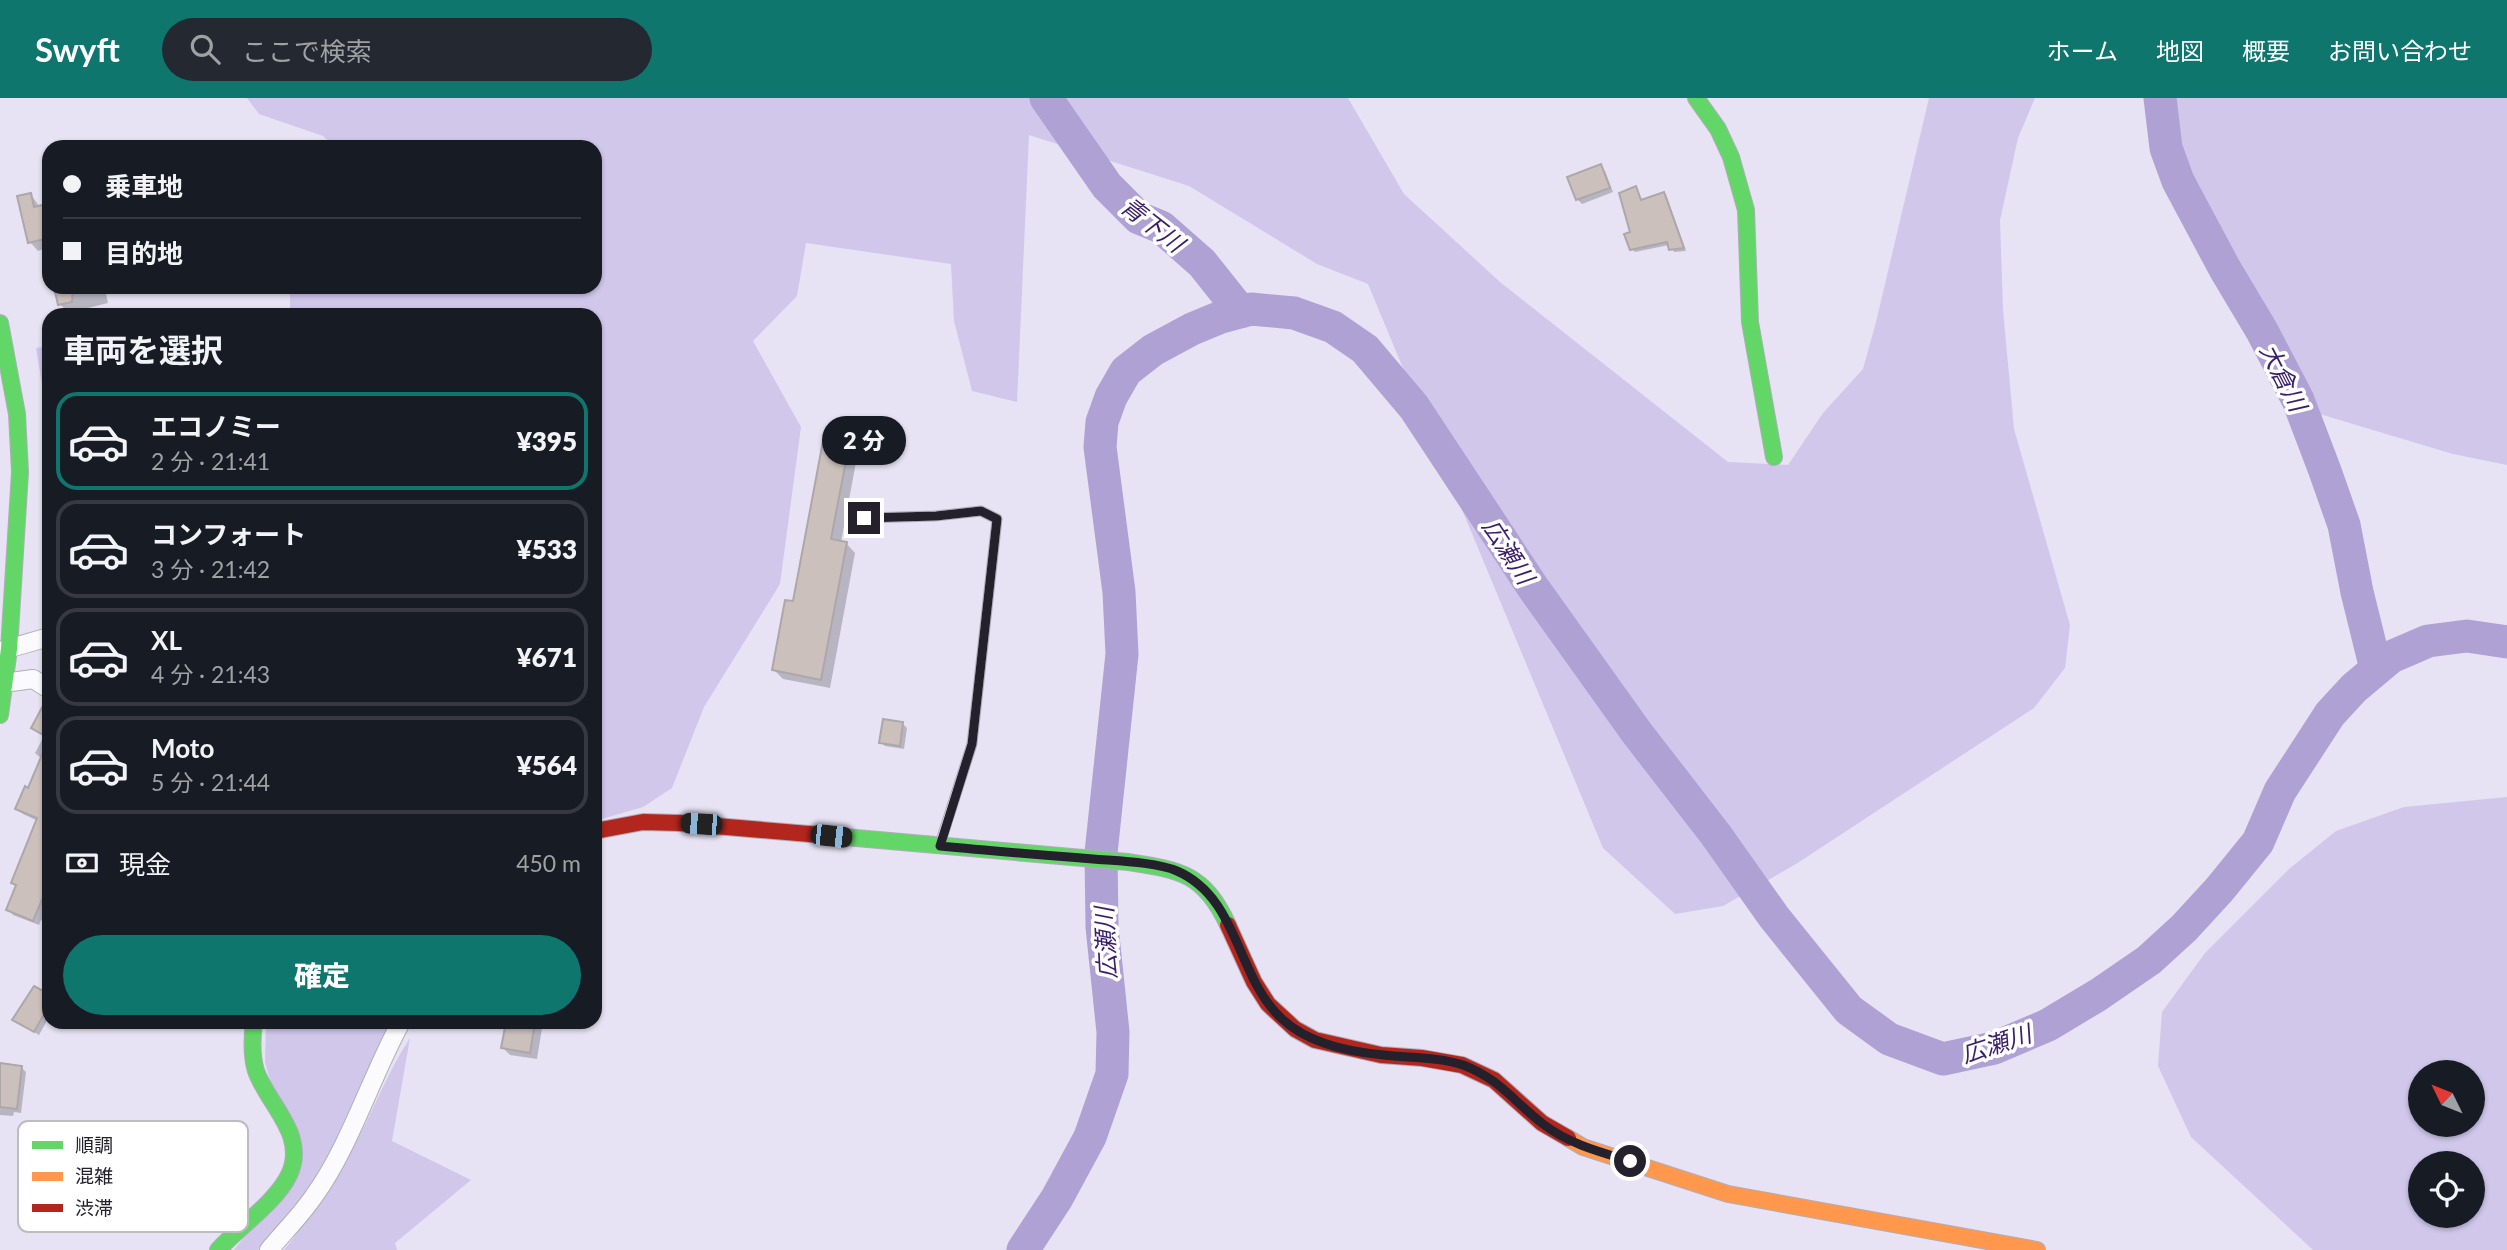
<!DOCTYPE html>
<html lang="ja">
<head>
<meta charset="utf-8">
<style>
	:root { --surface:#171b24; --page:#242831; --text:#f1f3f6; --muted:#9ea1a6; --line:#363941; --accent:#0f766e }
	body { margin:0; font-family:Lato,"Noto Sans JP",sans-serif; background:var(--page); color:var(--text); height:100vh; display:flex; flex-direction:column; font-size:26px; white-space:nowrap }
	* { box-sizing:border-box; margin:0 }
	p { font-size:23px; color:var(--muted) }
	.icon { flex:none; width:38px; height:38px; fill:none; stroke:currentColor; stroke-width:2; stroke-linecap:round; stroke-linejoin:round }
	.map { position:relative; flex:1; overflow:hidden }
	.panel { position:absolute; left:42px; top:210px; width:560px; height:721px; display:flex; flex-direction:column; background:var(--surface); border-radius:21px; box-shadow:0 2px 5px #0004 }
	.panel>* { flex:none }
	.guide { position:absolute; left:42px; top:42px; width:560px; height:154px; border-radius:21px; box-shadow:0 2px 5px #0004; display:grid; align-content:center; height:154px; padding:0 21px; background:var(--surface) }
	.needle { width:46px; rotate:313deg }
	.tools { position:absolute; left:2408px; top:962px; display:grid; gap:14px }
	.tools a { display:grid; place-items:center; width:77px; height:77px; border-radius:50%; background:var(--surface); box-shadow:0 2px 5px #0004; font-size:35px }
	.end { position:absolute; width:32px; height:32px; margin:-16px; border:9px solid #24212d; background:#fff; box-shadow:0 0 0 4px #fff }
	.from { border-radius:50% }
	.bubble { position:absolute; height:49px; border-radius:24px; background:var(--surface); box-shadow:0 2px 5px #0004; font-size:23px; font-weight:800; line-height:49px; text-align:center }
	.car { position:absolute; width:21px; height:42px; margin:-21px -10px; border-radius:9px; box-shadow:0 0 5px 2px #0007; background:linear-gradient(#222 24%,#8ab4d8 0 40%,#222 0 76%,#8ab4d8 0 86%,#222 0) }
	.guide b { display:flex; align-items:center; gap:24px; height:66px; font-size:26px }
	.guide b+b { border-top:2px solid var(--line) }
	.guide i { width:18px; height:18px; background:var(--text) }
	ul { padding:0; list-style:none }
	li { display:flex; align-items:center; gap:21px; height:98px; margin:0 14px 10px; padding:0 7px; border:4px solid var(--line); border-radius:21px }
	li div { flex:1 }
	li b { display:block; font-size:26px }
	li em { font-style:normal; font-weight:800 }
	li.active { border-color:var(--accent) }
	li>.icon { width:63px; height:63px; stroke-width:1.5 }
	h2 { padding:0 21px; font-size:32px; line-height:84px }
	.pay { display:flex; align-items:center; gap:18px; height:77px; padding:0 21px; font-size:26px }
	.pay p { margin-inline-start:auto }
	.button { display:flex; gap:14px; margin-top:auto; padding:14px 21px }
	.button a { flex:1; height:80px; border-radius:42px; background:var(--accent); color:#fff; font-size:28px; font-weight:800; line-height:80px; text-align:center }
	header { display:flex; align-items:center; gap:42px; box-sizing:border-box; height:98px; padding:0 35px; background:var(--accent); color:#fff }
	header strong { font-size:33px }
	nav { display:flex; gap:38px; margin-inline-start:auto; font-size:24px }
	.search { width:490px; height:63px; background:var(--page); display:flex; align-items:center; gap:18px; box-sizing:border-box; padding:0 24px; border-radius:38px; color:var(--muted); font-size:26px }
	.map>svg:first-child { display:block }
	.green { fill:#d0c7eb; fill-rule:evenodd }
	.shadow { fill:#0003 }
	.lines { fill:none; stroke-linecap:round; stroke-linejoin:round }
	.river { stroke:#afa1d4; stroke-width:33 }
	.building { fill:#cbc0bc; stroke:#ada7aa; stroke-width:2 }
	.lane-casing { stroke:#b0adba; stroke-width:11 }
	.street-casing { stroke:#b0adba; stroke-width:20 }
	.fast-casing { stroke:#b0adba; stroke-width:18 }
	.slow-casing { stroke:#b0adba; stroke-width:18 }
	.jam-casing { stroke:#b0adba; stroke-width:18 }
	.lane { stroke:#fbfbfd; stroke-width:9 }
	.street { stroke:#fbfbfd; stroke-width:18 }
	.fast { stroke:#63d668; stroke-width:16 }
	.slow { stroke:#ff974d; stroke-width:16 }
	.jam { stroke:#b3261e; stroke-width:16 }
	.route { stroke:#24212d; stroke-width:9 }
	.labels { text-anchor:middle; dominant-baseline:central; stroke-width:7; stroke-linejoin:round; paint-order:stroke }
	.water-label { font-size:24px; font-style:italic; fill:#3b1e6a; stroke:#fff }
	.key { fill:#fff; stroke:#bdbcc0; stroke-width:2 }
	.key-label { font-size:19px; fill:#24212d }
</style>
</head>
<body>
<header>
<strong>Swyft</strong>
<div class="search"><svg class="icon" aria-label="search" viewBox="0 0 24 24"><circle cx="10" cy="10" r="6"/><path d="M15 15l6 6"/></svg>ここで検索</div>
<nav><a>ホーム</a><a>地図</a><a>概要</a><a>お問い合わせ</a></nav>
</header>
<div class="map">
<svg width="2507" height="1152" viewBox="0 0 2507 1152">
	<rect width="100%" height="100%" fill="#e7e3f4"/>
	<path class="green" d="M 247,0 L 1348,0 L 1404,96 L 1500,184 L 1728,364 L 1788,367 L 1823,315 L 1863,271 L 1876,224 L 1929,0 L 2035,0 L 2018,40 L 2000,122 L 2003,212 L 2014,331 L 2070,527 L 2065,570 L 2034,610 L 1796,766 L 1723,808 L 1675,816 L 1603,750 L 1368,186 L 1317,166 L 1189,88 L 1029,37 L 1017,304 L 972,293 L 954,223 L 951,166 L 806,145 L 797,198 L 753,243 L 801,329 L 780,486 L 704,609 L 672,690 L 643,709 L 595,723 L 595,217 L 290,217 L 290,189 L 595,189 L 595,49 L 335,49 L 323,38 L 259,16 Z
		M 2151,0 L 2507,0 L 2507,367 L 2453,356 L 2296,309 L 2270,279 L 2228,206 Z
		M 49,248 L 49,390 L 43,390 L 44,298 L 36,250 Z
		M 2507,699 L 2507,1152 L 2313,1152 L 2191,1039 L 2158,968 L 2162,914 L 2205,855 L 2289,771 L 2336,733 L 2404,709 ZM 2420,975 L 2473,975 L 2473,1027 L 2420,1027 ZM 2420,1066 L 2473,1066 L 2473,1118 L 2420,1118 Z
		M 266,924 L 396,924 L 347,1023 L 310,1088 L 258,1152 L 234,1152 L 295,1075 L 265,964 Z
		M 410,940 L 392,1043 L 471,1082 L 395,1145 L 397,1152 L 284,1152 C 310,1119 334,1087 353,1050 C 373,1013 387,975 410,940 Z"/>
	<path class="shadow" d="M 1600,69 L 1605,73 L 1613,94 L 1582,106 L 1578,102 L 1570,80 Z
		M 1635,90 L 1643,104 L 1663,96 L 1667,99 L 1686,153 L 1674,154 L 1669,147 L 1635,154 L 1632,151 Z
		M 31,97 L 40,109 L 46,108 L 49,110 L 49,157 L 47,150 L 38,153 L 30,144 Z
		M 62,189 L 101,189 L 99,190 L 106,196 L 108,205 L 80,212 L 80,217 L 66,217 L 65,211 L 60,206 Z
		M 848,349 L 857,359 L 841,444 L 846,445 L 855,455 L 830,590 L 783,581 L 774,572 Z
		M 49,616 L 49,824 L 41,822 L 39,827 L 13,817 L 8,811 L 17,789 L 13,784 L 38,723 L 23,716 L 17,711 L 29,693 L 42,661 L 35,655 L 44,638 L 33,629 Z
		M 903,626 L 907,630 L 904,651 L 885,648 L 881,644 Z
		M 49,898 L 49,919 L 39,937 L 14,922 Z
		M 507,924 L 543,924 L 537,961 L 510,957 L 503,950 Z
		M 0,967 L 21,969 L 26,974 L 21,1015 L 14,1014 L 13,1018 L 0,1017 Z"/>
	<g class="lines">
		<path class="river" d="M 1046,0 L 1107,88 L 1139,120 L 1161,129 L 1202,165 L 1241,214
			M 2160,0 L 2166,50 L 2178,83 L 2225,171 L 2262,233 L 2298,302 L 2325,373 L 2344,427 L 2357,494 L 2376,571
			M 1023,1152 L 1057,1100 L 1090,1039 L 1112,976 L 1113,934 L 1102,829 L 1101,755 L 1122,556 L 1119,494 L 1100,349 L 1102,324 L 1111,299 L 1126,273 L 1153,252 L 1192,231 L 1221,219 L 1251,211 L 1294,215 L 1333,229 L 1365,251 L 1414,309 L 1532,488 L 1637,635 L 1716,737 L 1774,819 L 1849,912 L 1889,941 L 1943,961 L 1994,950 L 2048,927 L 2098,897 L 2149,862 L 2184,830 L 2219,792 L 2258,744 L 2280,693 L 2330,616 L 2354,590 L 2391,559 L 2428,543 L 2467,538 L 2507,544"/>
	</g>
	<path class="building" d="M 1601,66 L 1610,90 L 1576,102 L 1567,79 Z
		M 1636,88 L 1641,102 L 1664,94 L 1684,150 L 1669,152 L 1667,144 L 1630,152 L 1624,136 L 1630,134 L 1619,95 Z
		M 31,95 L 34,109 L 47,106 L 49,140 L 28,145 L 17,98 Z
		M 54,189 L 73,189 L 72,204 L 58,207 Z
		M 823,343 L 849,347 L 831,441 L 847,444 L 821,582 L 772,572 L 785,502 L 793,503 Z
		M 46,602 L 49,602 L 49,640 L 31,630 Z
		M 883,621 L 903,624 L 900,648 L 879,645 Z
		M 49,640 L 49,785 L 33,823 L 6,812 L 16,787 L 11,785 L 37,720 L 15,711 L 25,688 L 28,690 Z
		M 34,888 L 49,896 L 49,907 L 34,934 L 12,922 Z
		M 506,924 L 535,924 L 530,955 L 501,950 Z
		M 0,965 L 22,968 L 17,1011 L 0,1009 Z"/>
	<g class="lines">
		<defs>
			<path id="lane" d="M 864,420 L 935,418 L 981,413 L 997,421 L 972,646 L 941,743"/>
			<path id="street" d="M 0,553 L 49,539
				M 4,585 L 33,581 L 49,591
				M 269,1152 C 284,1134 301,1117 314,1098 C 350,1048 371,979 401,924"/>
			<path id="fast" d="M 1696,0 L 1718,31 L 1731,59 L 1746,112 L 1750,224 L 1774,359
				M 0,225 L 17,316 L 20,374 L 9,551 L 0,617
				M 833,738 L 1128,764 C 1180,772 1204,775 1228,827
				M 218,1152 C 239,1129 276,1104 289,1077 C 308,1037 268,1007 256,973 C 251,957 252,940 254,924"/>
			<path id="slow" d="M 1568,1040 L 1583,1049 L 1728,1096 L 2037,1152"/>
			<path id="jam" d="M 595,733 L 643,724 L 680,725 L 833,738
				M 1228,827 L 1254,884 L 1268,906 L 1295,931 L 1315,942 L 1381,957 L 1422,960 L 1462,967 L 1494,982 L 1542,1025 L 1568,1040"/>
		</defs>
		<use href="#lane" class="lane-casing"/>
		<use href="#street" class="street-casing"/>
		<use href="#fast" class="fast-casing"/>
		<use href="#slow" class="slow-casing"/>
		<use href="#jam" class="jam-casing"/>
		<use href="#lane" class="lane"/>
		<use href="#street" class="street"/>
		<use href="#fast" class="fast"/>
		<use href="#slow" class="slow"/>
		<use href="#jam" class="jam"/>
	</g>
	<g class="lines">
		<path class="route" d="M 864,420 L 936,418 L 981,413 L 997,421 L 972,646 L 940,748 C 991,753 1042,757 1093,761 C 1116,763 1156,764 1177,773 C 1239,800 1236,878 1281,920 C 1307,945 1349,954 1384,957 C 1410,960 1438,959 1463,967 C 1500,981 1514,1004 1543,1026 C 1569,1046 1600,1054 1630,1063"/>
	</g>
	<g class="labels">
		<g class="water-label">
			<text transform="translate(1153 126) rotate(38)">青下川</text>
			<text transform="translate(2284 279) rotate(63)">大倉川</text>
			<text transform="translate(1509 453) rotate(57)">広瀬川</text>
			<text transform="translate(1105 845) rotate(-93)">広瀬川</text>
			<text transform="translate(1996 945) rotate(-18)">広瀬川</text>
		</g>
	</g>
	<rect x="18" y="1023" width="230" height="111" rx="10" class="key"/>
	<rect x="32" y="1043" width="31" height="8" fill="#63d668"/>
	<rect x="32" y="1074" width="31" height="9" fill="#ff974d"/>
	<rect x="32" y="1106" width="31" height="8" fill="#b3261e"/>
	<g class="key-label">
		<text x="75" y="1054">順調</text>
		<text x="75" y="1085">混雑</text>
		<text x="75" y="1117">渋滞</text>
	</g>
</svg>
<div class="tools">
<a><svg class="needle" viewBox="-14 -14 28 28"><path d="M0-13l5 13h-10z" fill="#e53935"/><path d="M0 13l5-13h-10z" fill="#9ea1a6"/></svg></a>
<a><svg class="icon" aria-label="locate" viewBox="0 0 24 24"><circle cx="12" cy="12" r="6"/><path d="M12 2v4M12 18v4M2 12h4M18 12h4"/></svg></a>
</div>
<i class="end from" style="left:1630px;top:1063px"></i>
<i class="end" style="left:864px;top:420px"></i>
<div class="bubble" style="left:822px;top:318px;width:84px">2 分</div>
<i class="car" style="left:701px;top:726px;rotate:274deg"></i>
<i class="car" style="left:831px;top:738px;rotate:96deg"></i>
<div class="guide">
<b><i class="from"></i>乗車地</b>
<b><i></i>目的地</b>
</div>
<section class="panel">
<h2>車両を選択</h2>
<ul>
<li class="active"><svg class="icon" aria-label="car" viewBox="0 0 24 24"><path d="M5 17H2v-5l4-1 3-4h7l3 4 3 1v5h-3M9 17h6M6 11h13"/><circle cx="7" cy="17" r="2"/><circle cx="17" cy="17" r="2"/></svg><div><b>エコノミー</b><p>2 分 · 21:41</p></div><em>¥395</em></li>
<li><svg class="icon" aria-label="car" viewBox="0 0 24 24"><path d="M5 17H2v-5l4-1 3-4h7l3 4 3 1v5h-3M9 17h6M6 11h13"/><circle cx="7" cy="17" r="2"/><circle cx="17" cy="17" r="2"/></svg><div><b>コンフォート</b><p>3 分 · 21:42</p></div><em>¥533</em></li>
<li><svg class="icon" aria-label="car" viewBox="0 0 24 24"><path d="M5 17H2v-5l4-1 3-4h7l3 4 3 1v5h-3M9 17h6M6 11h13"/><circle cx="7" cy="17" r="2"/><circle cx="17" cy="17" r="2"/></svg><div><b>XL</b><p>4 分 · 21:43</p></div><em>¥671</em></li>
<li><svg class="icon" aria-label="car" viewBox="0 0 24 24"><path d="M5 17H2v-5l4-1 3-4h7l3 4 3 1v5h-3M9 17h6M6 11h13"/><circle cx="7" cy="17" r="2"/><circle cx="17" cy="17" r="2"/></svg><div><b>Moto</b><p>5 分 · 21:44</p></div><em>¥564</em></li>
</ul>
<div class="pay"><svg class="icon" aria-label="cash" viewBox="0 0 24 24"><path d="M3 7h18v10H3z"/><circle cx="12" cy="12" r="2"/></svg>現金<p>450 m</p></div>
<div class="button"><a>確定</a></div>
</section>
</div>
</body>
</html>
